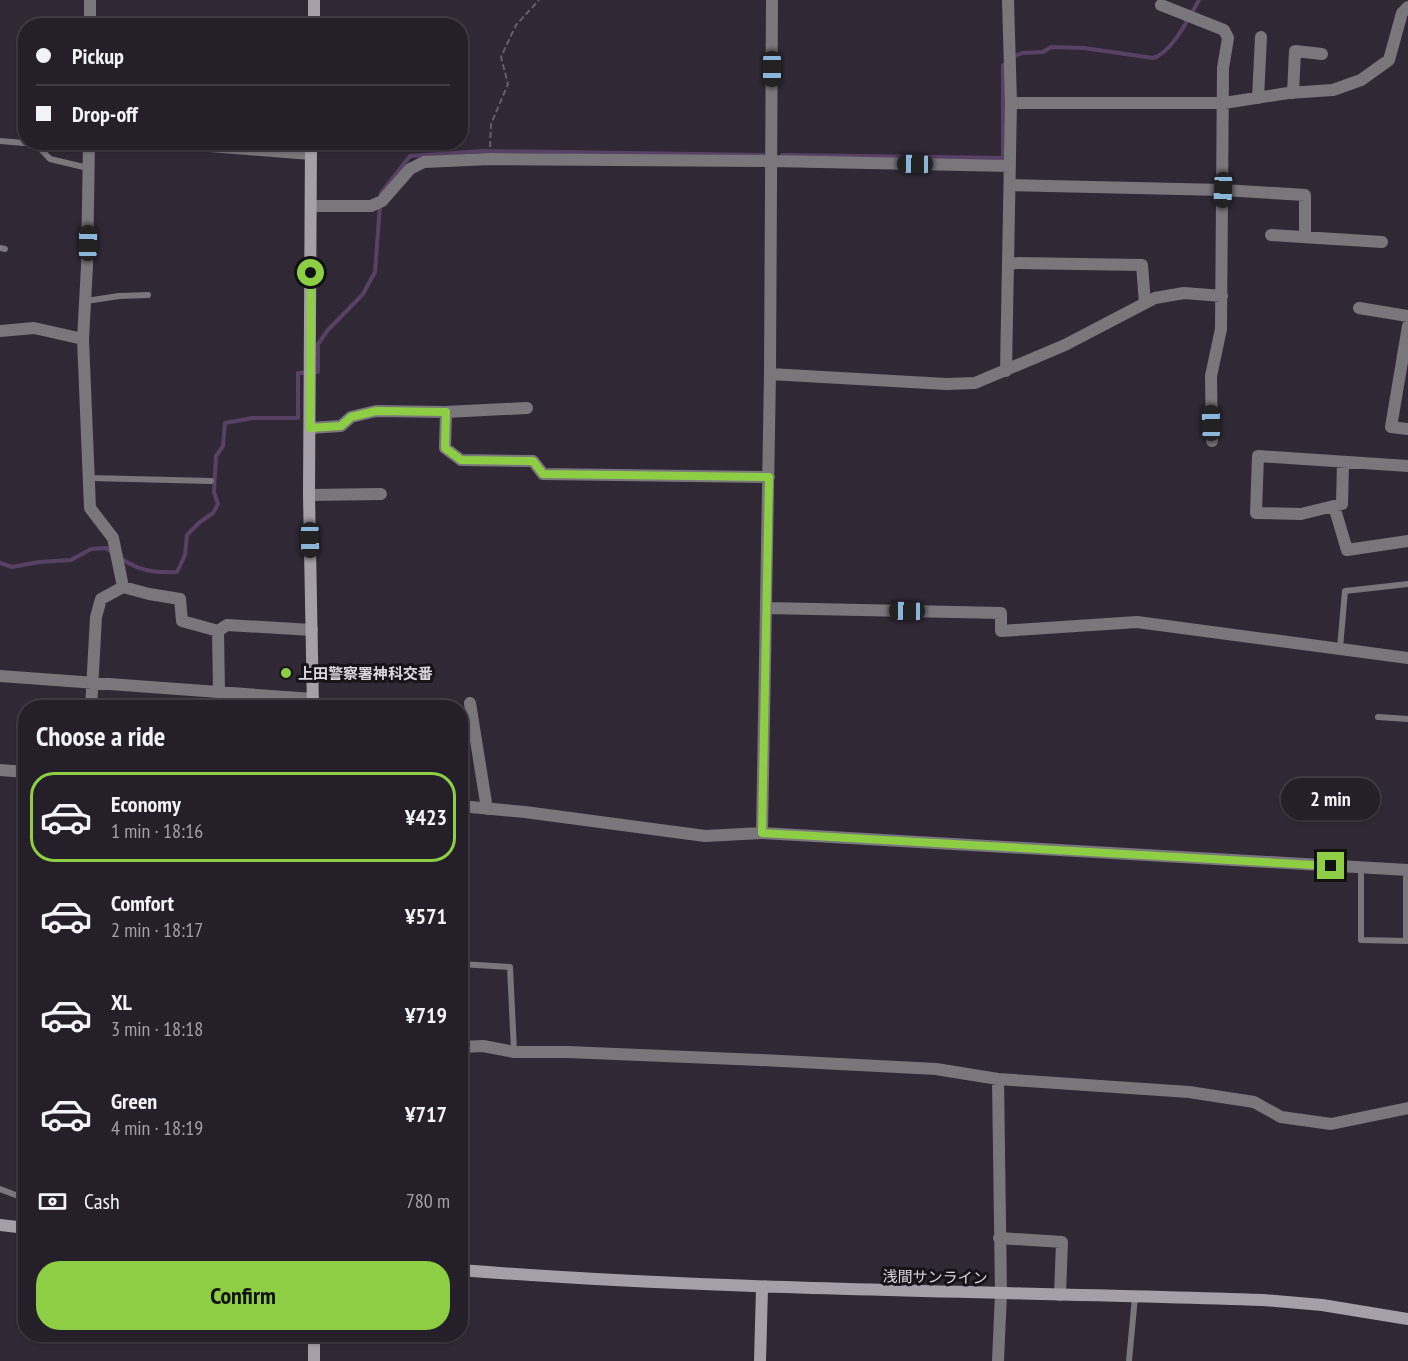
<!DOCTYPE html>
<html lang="en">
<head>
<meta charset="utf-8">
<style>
	:root { --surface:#241f28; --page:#302c34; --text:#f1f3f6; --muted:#a3a2a8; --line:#413d45; --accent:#8dce44 }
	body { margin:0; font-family:"PT Sans Narrow","Noto Sans JP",sans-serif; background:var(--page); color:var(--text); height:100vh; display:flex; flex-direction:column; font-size:22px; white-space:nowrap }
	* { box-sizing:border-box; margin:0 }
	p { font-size:20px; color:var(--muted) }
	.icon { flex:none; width:33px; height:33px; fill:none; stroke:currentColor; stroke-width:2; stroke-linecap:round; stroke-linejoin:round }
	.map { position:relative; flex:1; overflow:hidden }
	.sheet { position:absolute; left:18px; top:700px; width:450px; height:642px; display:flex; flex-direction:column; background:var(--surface); border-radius:24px; box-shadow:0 2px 4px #0004,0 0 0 2px var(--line) }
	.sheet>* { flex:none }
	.guide { position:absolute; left:18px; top:18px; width:450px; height:132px; border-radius:24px; box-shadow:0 2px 4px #0004,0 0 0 2px var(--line); display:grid; align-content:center; height:132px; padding:0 18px; background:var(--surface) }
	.end { position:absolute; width:27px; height:27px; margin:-14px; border:8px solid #8dce44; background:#111; box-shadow:0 0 0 3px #111 }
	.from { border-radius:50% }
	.bubble { position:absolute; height:42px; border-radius:21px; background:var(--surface); box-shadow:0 2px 4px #0004,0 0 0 2px var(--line); font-size:20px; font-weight:700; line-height:42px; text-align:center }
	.car { position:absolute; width:18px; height:36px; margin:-18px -9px; border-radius:8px; box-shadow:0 0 4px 2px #0007; background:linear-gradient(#222 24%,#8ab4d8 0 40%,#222 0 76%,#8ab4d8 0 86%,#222 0) }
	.guide b { display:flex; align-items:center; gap:21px; height:57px; font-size:22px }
	.guide b+b { border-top:2px solid var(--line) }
	.guide i { width:15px; height:15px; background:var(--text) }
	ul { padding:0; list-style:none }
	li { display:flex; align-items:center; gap:18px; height:90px; margin:0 12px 9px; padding:0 6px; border:3px solid transparent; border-radius:24px }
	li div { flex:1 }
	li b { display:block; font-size:22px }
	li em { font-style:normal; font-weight:700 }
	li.selected { border-color:var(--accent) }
	li>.icon { width:54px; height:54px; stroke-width:1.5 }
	h2 { padding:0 18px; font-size:27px; line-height:72px }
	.pay { display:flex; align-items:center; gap:15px; height:66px; padding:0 18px; font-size:22px }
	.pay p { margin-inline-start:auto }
	.primary-button { display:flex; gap:12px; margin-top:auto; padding:12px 18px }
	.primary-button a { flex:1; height:69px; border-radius:24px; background:var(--accent); color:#111; font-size:24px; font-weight:700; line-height:69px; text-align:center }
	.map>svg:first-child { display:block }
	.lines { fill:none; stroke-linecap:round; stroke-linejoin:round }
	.stream { stroke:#594166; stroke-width:4 }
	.path { stroke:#655f69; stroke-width:2; stroke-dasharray:6 3; stroke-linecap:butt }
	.lane { stroke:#79767c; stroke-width:6 }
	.street { stroke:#79767c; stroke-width:12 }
	.secondary { stroke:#a59fa9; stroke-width:12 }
	.route { stroke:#8dce44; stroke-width:8 }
	.poi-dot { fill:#8dce44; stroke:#161319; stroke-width:2 }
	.labels { text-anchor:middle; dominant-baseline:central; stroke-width:6; stroke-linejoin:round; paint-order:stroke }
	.poi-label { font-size:15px; font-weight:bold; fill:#dcd7df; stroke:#161319; text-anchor:start }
	.street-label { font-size:15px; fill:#dcd7df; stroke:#161319 }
</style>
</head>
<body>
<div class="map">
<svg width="1408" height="1361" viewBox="0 0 1408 1361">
	<rect width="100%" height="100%" fill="#302935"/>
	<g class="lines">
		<path class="stream" d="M 1015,56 L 1022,53 L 1043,52 L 1051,47 L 1084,48 L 1153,58 C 1172,53 1189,17 1199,0
			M 782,155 L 1003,158 L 1003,65
			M 381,197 L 381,193 L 410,156 L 482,151 L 763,155
			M 120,558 C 140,571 153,573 177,572 L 185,555 L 187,535 L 200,522 L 213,513 L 218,504 L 214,492 L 216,456 L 223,446 L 225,423 L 252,418 L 298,418 L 298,373 L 318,372 L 318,344 L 327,331 L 363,294 L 375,272 L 380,204
			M 0,563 L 12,567 L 39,562 L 71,560 L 91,549 L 106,548 L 112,552"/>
		<path class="path" d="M 490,147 L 491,124 L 508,84 L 501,57 L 516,25 L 539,0"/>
		<path class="lane" d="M 0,141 L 36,144 L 50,159 L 88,168
			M 0,248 L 5,249
			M 86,301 L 119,296 L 148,295
			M 90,478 L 211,481
			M 1340,648 L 1345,591 L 1408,584
			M 1378,717 L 1408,719
			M 1361,868 L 1361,940 L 1406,941 L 1406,870
			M 460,964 L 510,967 L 514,1051
			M 26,1134 L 21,1134 L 26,1188
			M 0,1189 L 26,1199
			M 1129,1361 L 1135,1297"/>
		<path class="street" d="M 90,0 L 90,26
			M 1161,5 L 1224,30 L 1228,38 L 1223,68 L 1221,329 L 1211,376 L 1212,441
			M 1293,93 L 1295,51 L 1322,54
			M 1258,98 L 1261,37
			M 1011,103 L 1224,103 L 1288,93 L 1333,90 L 1361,80 L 1389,60 L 1402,13 L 1408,7
			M 89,142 L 87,266 L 83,339 L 90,508 L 113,538 L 123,587
			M 159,142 L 311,154
			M 1010,185 L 1223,190 L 1305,195 L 1305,237
			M 312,206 L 371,206 L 382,201 L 410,169 L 424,162 L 490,159 L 773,161 L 1010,166
			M 1271,235 L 1382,242
			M 1009,263 L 1142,265 L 1145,303
			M 1359,308 L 1408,316
			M 1408,326 L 1391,427 L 1408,429
			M 0,331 L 34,328 L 83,339
			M 1006,371 L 1011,103 L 1008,0
			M 770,374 L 946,384 L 975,383 L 1065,345 L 1155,298 L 1184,293 L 1222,296
			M 445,412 L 527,408
			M 310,428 L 341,426 L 351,417 L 376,411 L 446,412 L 445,448 L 461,460 L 533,461 L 543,474 L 769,477
			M 1343,462 L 1342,504 L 1301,514 L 1256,513 L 1258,456 L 1408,466
			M 309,495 L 381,494
			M 1334,506 L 1347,550 L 1408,541
			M 767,608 L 1001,613 L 1001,631 L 1137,622 L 1408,658
			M 218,631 L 227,625 L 312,630
			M 0,676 L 313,699
			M 470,703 L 487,809
			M 91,708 L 96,617 L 101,599 L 123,587 L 149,594 L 180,599 L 182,621 L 218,631 L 219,692
			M 0,770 L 26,772
			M 460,806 L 525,812 L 705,836 L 762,833 L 1408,870
			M 762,833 L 770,374 L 772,0
			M 460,1047 L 483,1046 L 514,1052 L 568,1052 L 760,1060 L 936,1069 L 998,1079 L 1189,1092 L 1254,1102 L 1281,1117 L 1331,1124 L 1408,1108
			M 998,1079 L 1001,1293 L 998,1361
			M 999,1238 L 1062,1242 L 1060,1295"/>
		<path class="secondary" d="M 314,26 L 314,0
			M 311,142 L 309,495 L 313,708
			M 0,1225 L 26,1228
			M 460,1270 C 728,1291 996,1291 1263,1300 L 1322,1305 L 1408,1319
			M 314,1335 L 314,1361
			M 760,1361 L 762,1288"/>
	</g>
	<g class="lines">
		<path class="route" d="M 311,273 L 310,428 L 341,426 L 351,417 L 376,411 L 446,412 L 445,448 L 461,460 L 533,461 L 543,474 L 769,477 L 762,833 L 1331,866"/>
	</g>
	<circle class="poi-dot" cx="286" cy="673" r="6"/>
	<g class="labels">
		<g class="poi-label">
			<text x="298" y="673">上田警察署神科交番</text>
		</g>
		<g class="street-label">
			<text transform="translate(935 1277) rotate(1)">浅間サンライン</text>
		</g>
	</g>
</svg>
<i class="end from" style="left:311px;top:273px"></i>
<i class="end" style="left:1331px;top:866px"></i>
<div class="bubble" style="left:1281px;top:778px;width:99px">2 min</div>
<i class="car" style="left:772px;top:69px;rotate:180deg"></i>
<i class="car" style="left:915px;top:164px;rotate:271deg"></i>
<i class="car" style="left:1223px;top:190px;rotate:182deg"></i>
<i class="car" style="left:88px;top:243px;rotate:1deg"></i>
<i class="car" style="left:1211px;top:423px;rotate:359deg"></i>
<i class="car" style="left:310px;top:540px;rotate:179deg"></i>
<i class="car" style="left:907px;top:611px;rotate:271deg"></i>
<div class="guide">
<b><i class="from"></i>Pickup</b>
<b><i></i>Drop-off</b>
</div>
<section class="sheet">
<h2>Choose a ride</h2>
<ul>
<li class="selected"><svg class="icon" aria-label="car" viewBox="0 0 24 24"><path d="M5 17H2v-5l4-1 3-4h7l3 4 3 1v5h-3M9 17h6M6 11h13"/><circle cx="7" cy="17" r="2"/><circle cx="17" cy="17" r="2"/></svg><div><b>Economy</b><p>1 min · 18:16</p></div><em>¥423</em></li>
<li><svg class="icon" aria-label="car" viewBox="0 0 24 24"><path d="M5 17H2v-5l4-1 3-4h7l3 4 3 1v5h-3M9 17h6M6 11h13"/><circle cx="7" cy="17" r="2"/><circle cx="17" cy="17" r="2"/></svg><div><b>Comfort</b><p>2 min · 18:17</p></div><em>¥571</em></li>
<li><svg class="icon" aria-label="car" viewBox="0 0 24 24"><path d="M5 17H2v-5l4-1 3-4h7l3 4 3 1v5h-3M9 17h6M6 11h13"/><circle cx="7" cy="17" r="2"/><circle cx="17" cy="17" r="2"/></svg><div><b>XL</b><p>3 min · 18:18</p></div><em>¥719</em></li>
<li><svg class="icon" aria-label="car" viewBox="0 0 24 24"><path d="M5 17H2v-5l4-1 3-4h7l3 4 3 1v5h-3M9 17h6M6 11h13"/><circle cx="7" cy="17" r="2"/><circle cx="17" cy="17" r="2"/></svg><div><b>Green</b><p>4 min · 18:19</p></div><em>¥717</em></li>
</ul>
<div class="pay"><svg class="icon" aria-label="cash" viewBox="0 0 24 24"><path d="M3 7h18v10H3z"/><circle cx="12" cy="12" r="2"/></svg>Cash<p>780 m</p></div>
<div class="primary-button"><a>Confirm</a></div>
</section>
</div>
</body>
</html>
